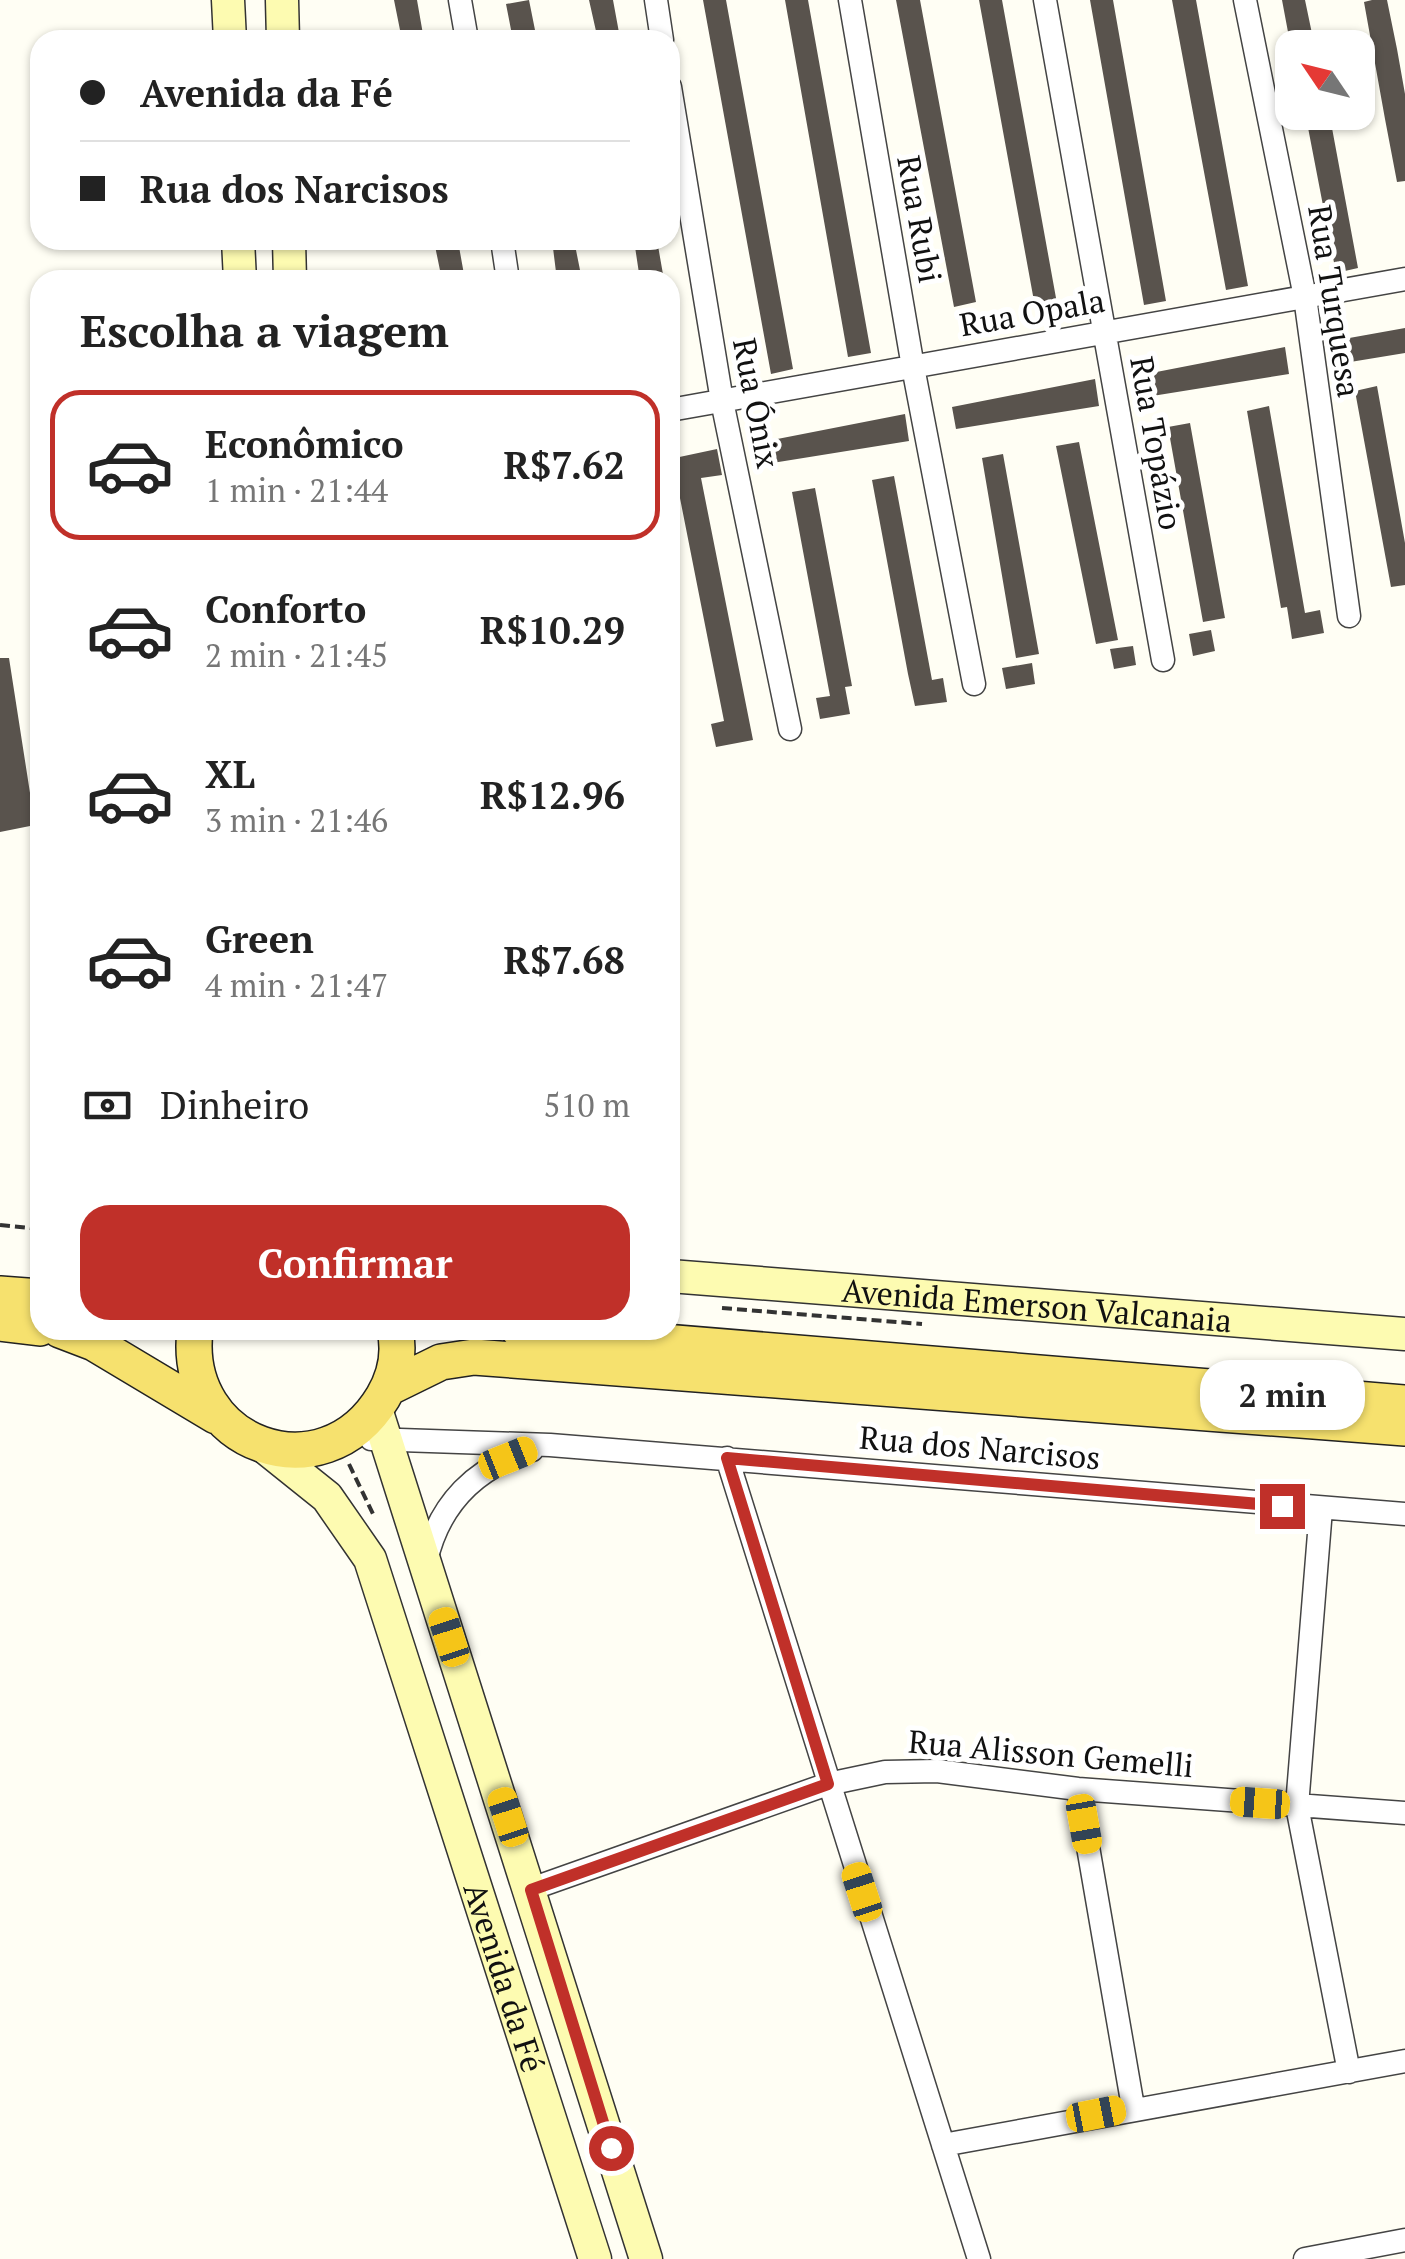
<!DOCTYPE html>
<html lang="pt">
<head>
<meta charset="utf-8">
<style>
	:root { --surface:#fff; --page:#f6f6f6; --text:#222; --muted:#767676; --line:#e0e0e0; --accent:#c03029 }
	body { margin:0; font-family:"PT Serif",serif; background:var(--page); color:var(--text); height:100vh; display:flex; flex-direction:column; font-size:38px; white-space:nowrap }
	* { box-sizing:border-box; margin:0 }
	p { font-size:32px; color:var(--muted) }
	.icon { flex:none; width:55px; height:55px; fill:none; stroke:currentColor; stroke-width:2; stroke-linecap:round; stroke-linejoin:round }
	.map { position:relative; flex:1; overflow:hidden }
	.sheet { position:absolute; left:30px; top:270px; width:650px; height:1070px; display:flex; flex-direction:column; background:var(--surface); border-radius:30px; box-shadow:0 2px 8px #0004 }
	.sheet>* { flex:none }
	.guide { position:absolute; left:30px; top:30px; width:650px; height:220px; border-radius:30px; box-shadow:0 2px 8px #0004; display:grid; align-content:center; height:220px; padding:0 50px; background:var(--surface) }
	.needle { width:65px; rotate:305deg }
	.tools { position:absolute; left:1275px; top:30px; display:grid; gap:20px }
	.tools a { display:grid; place-items:center; width:100px; height:100px; border-radius:20px; background:var(--surface); box-shadow:0 2px 8px #0004; font-size:50px }
	.end { position:absolute; width:45px; height:45px; margin:-22px; border:12px solid #c03029; background:#fff; box-shadow:0 0 0 5px #fff }
	.from { border-radius:50% }
	.bubble { position:absolute; height:70px; border-radius:30px; background:var(--surface); box-shadow:0 2px 8px #0004; font-size:32px; font-weight:600; line-height:70px; text-align:center }
	.car { position:absolute; width:30px; height:60px; margin:-30px -15px; border-radius:12px; box-shadow:0 0 8px 2px #0007; background:linear-gradient(#f5c518 24%,#345 0 40%,#f5c518 0 76%,#345 0 86%,#f5c518 0) }
	.guide b { display:flex; align-items:center; gap:35px; height:95px; font-size:38px }
	.guide b+b { border-top:2px solid var(--line) }
	.guide i { width:25px; height:25px; background:var(--text) }
	ul { padding:0; list-style:none }
	li { display:flex; align-items:center; gap:30px; height:150px; margin:0 20px 15px; padding:0 30px; border:5px solid transparent; border-radius:30px }
	li div { flex:1 }
	li b { display:block; font-size:38px }
	li em { font-style:normal; font-weight:600 }
	li.active { border-color:var(--accent) }
	li>.icon { width:90px; height:90px; stroke-width:1.5 }
	h2 { padding:0 50px; font-size:45px; line-height:120px }
	.pay { display:flex; align-items:center; gap:25px; height:110px; padding:0 50px; font-size:38px }
	.pay p { margin-inline-start:auto }
	.button { display:flex; gap:20px; margin-top:auto; padding:20px 50px }
	.button a { flex:1; height:115px; border-radius:30px; background:var(--accent); color:#fff; font-size:40px; font-weight:600; line-height:115px; text-align:center }
	.map>svg:first-child { display:block }
	.building { fill:#59534d }
	.lines { fill:none; stroke-linecap:round; stroke-linejoin:round }
	.street-casing { stroke:#444; stroke-width:25 }
	.secondary-casing { stroke:#333; stroke-width:35 }
	.primary-casing { stroke:#222; stroke-width:38 }
	.path { stroke:#333; stroke-width:4; stroke-dasharray:10 5; stroke-linecap:butt }
	.street { stroke:#fff; stroke-width:22 }
	.secondary { stroke:#fdfbb1; stroke-width:32 }
	.primary { stroke:#f6e16e; stroke-width:35 }
	.route { stroke:#c03029; stroke-width:12 }
	.labels { text-anchor:middle; dominant-baseline:central; stroke-width:10; stroke-linejoin:round; paint-order:stroke }
	.street-label { font-size:32px; fill:#111; stroke:#fff }
</style>
</head>
<body>
<div class="map">
<svg width="1405" height="2259" viewBox="0 0 1405 2259">
	<rect width="100%" height="100%" fill="#fffef4"/>
	<path class="building" d="M 394,0 L 417,0 L 424,40 L 402,40 Z
		M 529,0 L 537,40 L 513,40 L 506,4 Z
		M 589,0 L 613,0 L 620,38 L 598,40 Z
		M 703,0 L 726,0 L 793,369 L 771,374 Z
		M 785,0 L 808,0 L 871,353 L 848,357 Z
		M 896,0 L 920,0 L 976,302 L 954,307 Z
		M 979,0 L 1002,0 L 1060,320 L 1038,323 Z
		M 1090,0 L 1113,0 L 1166,301 L 1144,305 Z
		M 1172,0 L 1196,0 L 1248,286 L 1226,290 Z
		M 1282,0 L 1305,0 L 1315,48 L 1291,48 Z
		M 1372,0 L 1387,0 L 1397,49 L 1405,94 L 1405,181 L 1397,182 L 1385,119 L 1364,2 Z
		M 1305,112 L 1327,112 L 1332,128 L 1358,268 L 1336,273 Z
		M 552,240 L 574,240 L 582,280 L 557,280 Z
		M 634,240 L 657,240 L 664,280 L 640,280 Z
		M 458,241 L 465,280 L 442,280 L 435,246 Z
		M 1405,328 L 1405,353 L 1332,365 L 1327,342 Z
		M 1285,347 L 1289,374 L 1146,397 L 1141,375 Z
		M 1095,379 L 1099,406 L 956,429 L 952,407 Z
		M 1377,386 L 1405,543 L 1405,585 L 1391,587 L 1355,391 Z
		M 1269,406 L 1305,613 L 1320,610 L 1324,633 L 1292,639 L 1287,607 L 1281,608 L 1247,411 Z
		M 905,414 L 909,441 L 766,464 L 762,442 Z
		M 1190,423 L 1225,618 L 1203,622 L 1168,427 Z
		M 1079,442 L 1118,640 L 1096,644 L 1056,446 Z
		M 717,449 L 722,475 L 701,478 L 753,740 L 716,747 L 711,724 L 724,721 L 677,483 L 671,484 L 670,459 Z
		M 1003,454 L 1039,654 L 1016,658 L 982,458 Z
		M 894,476 L 932,680 L 943,678 L 947,702 L 915,706 L 908,674 L 872,480 Z
		M 815,488 L 852,686 L 845,687 L 850,714 L 820,719 L 816,698 L 830,696 L 792,492 Z
		M 1211,630 L 1215,651 L 1193,656 L 1189,634 Z
		M 1133,646 L 1136,665 L 1114,669 L 1110,649 Z
		M 0,658 L 9,658 L 35,825 L 0,832 Z
		M 1032,663 L 1035,684 L 1006,689 L 1002,668 Z"/>
	<g class="lines">
		<defs>
			<path id="street" d="M 460,0 L 467,40
				M 656,0 L 662,40
				M 850,0 L 913,367 L 974,684
				M 1045,0 L 1163,660
				M 1245,0 L 1305,297 L 1349,616
				M 670,87 L 722,401 L 790,729
				M 502,240 L 508,280
				M 670,410 L 1405,279
				M 371,1439 L 550,1445 L 1405,1514
				M 727,1458 L 979,2259
				M 1321,1509 L 1297,1806 L 1349,2072
				M 426,1561 C 439,1504 476,1467 532,1450
				M 1078,1789 L 1133,2107
				M 531,1889 L 828,1784 L 885,1772 L 937,1771 L 1078,1789 L 1405,1813
				M 943,2145 L 1405,2061
				M 1305,2259 L 1405,2240"/>
			<g id="secondary">
				<path d="M 228,0 L 230,40"/>
				<path d="M 282,0 L 283,40"/>
				<path d="M 238,240 L 240,280"/>
				<path d="M 289,240 L 290,280"/>
				<path id="s1" d="M 670,1276 L 1405,1334"/>
				<path d="M 376,1409 L 646,2259"/>
				<path id="s2" d="M 262,1445 L 327,1497 L 370,1559 L 595,2259"/>
			</g>
			<path id="primary" d="M 0,1294 L 40,1297
				M 0,1323 L 40,1328
				M 60,1330 L 94,1343 L 216,1416
				M 195,1330 C 181,1445 323,1497 383,1397 C 395,1377 400,1353 395,1330
				M 519,1330 L 1405,1403
				M 388,1388 L 441,1362 L 474,1357 L 1405,1428"/>
		</defs>
		<use href="#street" class="street-casing"/>
		<use href="#secondary" class="secondary-casing"/>
		<use href="#primary" class="primary-casing"/>
		<path class="path" d="M 0,1225 L 40,1229
			M 722,1308 L 922,1324
			M 349,1464 L 375,1518"/>
		<use href="#street" class="street"/>
		<use href="#secondary" class="secondary"/>
		<use href="#primary" class="primary"/>
	</g>
	<g class="lines">
		<path class="route" d="M 611,2148 L 531,1890 L 828,1784 L 727,1458 L 1282,1506"/>
	</g>
	<g class="labels">
		<g class="street-label">
			<text transform="translate(920 219) rotate(80)">Rua Rubi</text>
			<text transform="translate(1335 301) rotate(81)">Rua Turquesa</text>
			<text transform="translate(1032 312) rotate(-10)">Rua Opala</text>
			<text transform="translate(757 403) rotate(79)">Rua Ónix</text>
			<text transform="translate(1157 443) rotate(80)">Rua Topázio</text>
			<text stroke="none"><textPath href="#s1" startOffset="368">Avenida Emerson Valcanaia</textPath></text>
			<text transform="translate(980 1447) rotate(5)">Rua dos Narcisos</text>
			<text transform="translate(1051 1753) rotate(5)">Rua Alisson Gemelli</text>
			<text stroke="none"><textPath href="#s2" startOffset="598">Avenida da Fé</textPath></text>
		</g>
	</g>
</svg>
<div class="tools">
<a><svg class="needle" viewBox="-14 -14 28 28"><path d="M0-13l5 13h-10z" fill="#e53935"/><path d="M0 13l5-13h-10z" fill="#767676"/></svg></a>
</div>
<i class="end from" style="left:611px;top:2148px"></i>
<i class="end" style="left:1282px;top:1506px"></i>
<div class="bubble" style="left:1200px;top:1360px;width:165px">2 min</div>
<i class="car" style="left:508px;top:1458px;rotate:68deg"></i>
<i class="car" style="left:449px;top:1637px;rotate:342deg"></i>
<i class="car" style="left:1260px;top:1803px;rotate:274deg"></i>
<i class="car" style="left:508px;top:1817px;rotate:342deg"></i>
<i class="car" style="left:1084px;top:1824px;rotate:170deg"></i>
<i class="car" style="left:862px;top:1892px;rotate:342deg"></i>
<i class="car" style="left:1096px;top:2114px;rotate:79deg"></i>
<div class="guide">
<b><i class="from"></i>Avenida da Fé</b>
<b><i></i>Rua dos Narcisos</b>
</div>
<section class="sheet">
<h2>Escolha a viagem</h2>
<ul>
<li class="active"><svg class="icon" aria-label="car" viewBox="0 0 24 24"><path d="M5 17H2v-5l4-1 3-4h7l3 4 3 1v5h-3M9 17h6M6 11h13"/><circle cx="7" cy="17" r="2"/><circle cx="17" cy="17" r="2"/></svg><div><b>Econômico</b><p>1 min · 21:44</p></div><em>R$7.62</em></li>
<li><svg class="icon" aria-label="car" viewBox="0 0 24 24"><path d="M5 17H2v-5l4-1 3-4h7l3 4 3 1v5h-3M9 17h6M6 11h13"/><circle cx="7" cy="17" r="2"/><circle cx="17" cy="17" r="2"/></svg><div><b>Conforto</b><p>2 min · 21:45</p></div><em>R$10.29</em></li>
<li><svg class="icon" aria-label="car" viewBox="0 0 24 24"><path d="M5 17H2v-5l4-1 3-4h7l3 4 3 1v5h-3M9 17h6M6 11h13"/><circle cx="7" cy="17" r="2"/><circle cx="17" cy="17" r="2"/></svg><div><b>XL</b><p>3 min · 21:46</p></div><em>R$12.96</em></li>
<li><svg class="icon" aria-label="car" viewBox="0 0 24 24"><path d="M5 17H2v-5l4-1 3-4h7l3 4 3 1v5h-3M9 17h6M6 11h13"/><circle cx="7" cy="17" r="2"/><circle cx="17" cy="17" r="2"/></svg><div><b>Green</b><p>4 min · 21:47</p></div><em>R$7.68</em></li>
</ul>
<div class="pay"><svg class="icon" aria-label="cash" viewBox="0 0 24 24"><path d="M3 7h18v10H3z"/><circle cx="12" cy="12" r="2"/></svg>Dinheiro<p>510 m</p></div>
<div class="button"><a>Confirmar</a></div>
</section>
</div>
</body>
</html>
